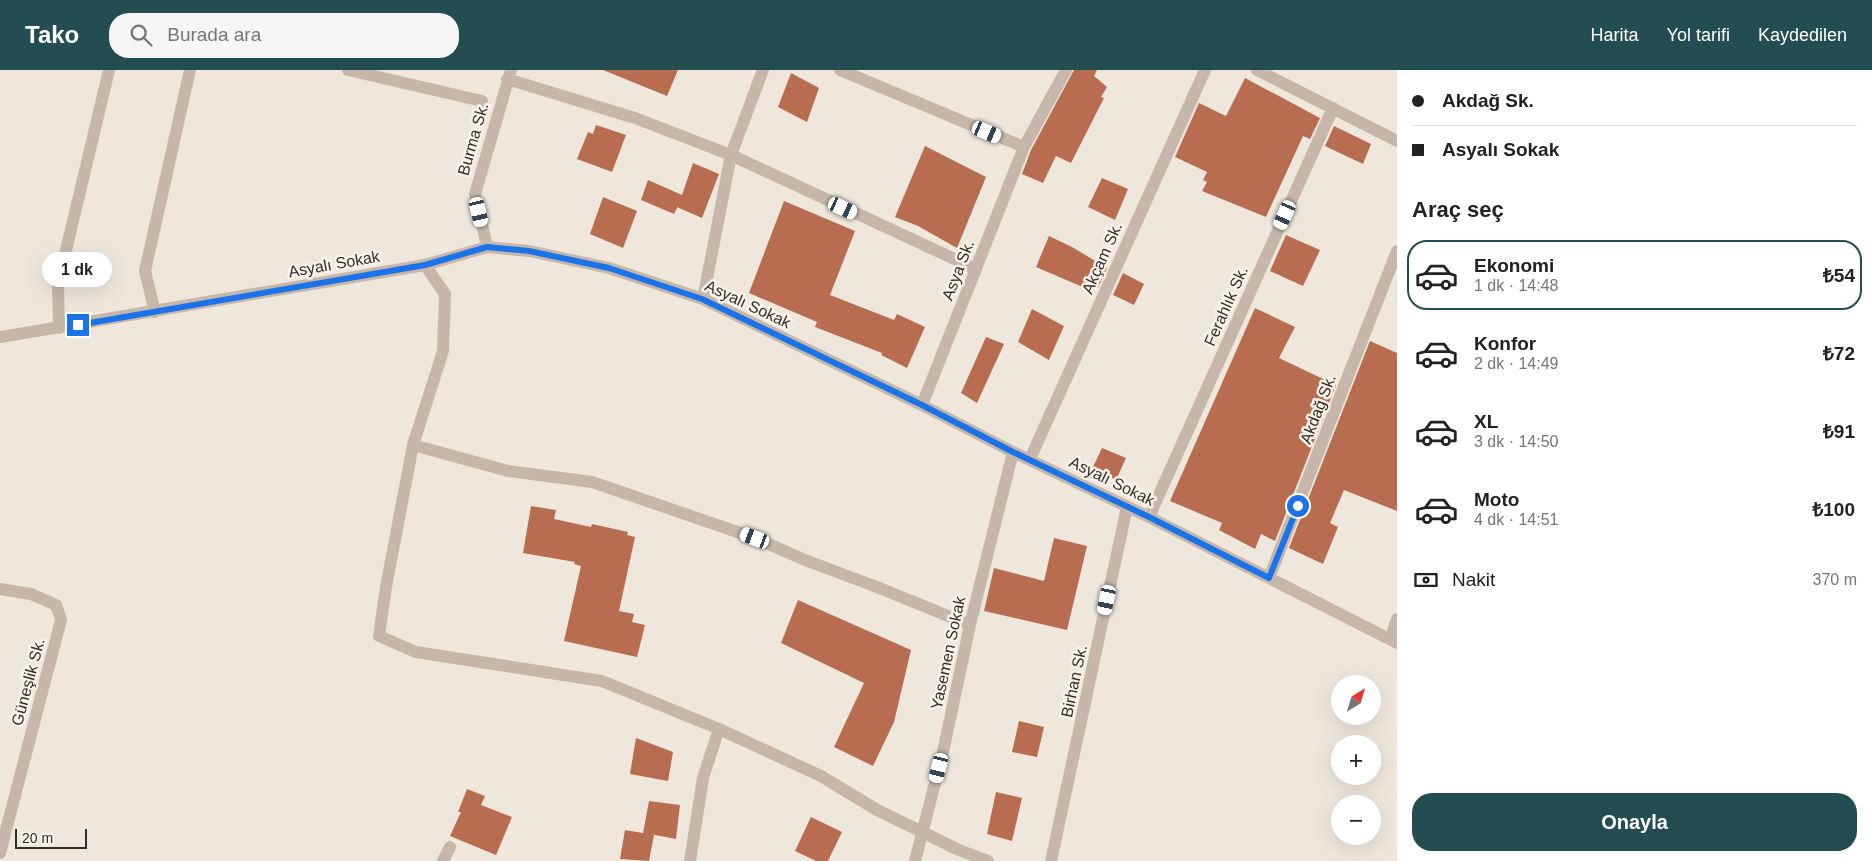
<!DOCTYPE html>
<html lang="tr">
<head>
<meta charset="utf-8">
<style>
	:root { --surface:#fff; --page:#f6f6f6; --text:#222; --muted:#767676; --line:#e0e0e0; --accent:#234d51 }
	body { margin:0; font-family:Arial,sans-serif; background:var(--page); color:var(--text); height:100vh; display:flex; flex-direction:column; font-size:19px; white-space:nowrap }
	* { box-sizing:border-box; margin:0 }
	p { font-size:16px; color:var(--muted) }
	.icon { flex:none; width:28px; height:28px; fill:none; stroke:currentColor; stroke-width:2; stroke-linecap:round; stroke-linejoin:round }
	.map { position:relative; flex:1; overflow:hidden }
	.panel { display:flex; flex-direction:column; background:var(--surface); width:475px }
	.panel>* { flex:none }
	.top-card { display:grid; align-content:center; height:110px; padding:0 15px; background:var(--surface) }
	.needle { width:32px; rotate:38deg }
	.tools { position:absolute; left:1331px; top:605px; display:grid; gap:10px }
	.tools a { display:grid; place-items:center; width:50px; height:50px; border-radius:50%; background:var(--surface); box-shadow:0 5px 20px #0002; font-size:25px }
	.scale { position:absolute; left:15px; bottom:12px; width:72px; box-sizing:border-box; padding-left:5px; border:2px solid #342c28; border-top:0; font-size:14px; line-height:18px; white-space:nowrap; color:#342c28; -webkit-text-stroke:4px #f7f1e8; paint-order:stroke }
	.end { position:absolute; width:22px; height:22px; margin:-11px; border:6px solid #1a73e8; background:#fff; box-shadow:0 0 0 2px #fff }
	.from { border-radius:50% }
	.bubble { position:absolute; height:35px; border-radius:18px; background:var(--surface); box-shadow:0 5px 20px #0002; font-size:16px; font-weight:800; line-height:35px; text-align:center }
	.car { position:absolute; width:15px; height:30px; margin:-15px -8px; border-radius:6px; box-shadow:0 0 4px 1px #0007; background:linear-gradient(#fff 24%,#345 0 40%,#fff 0 76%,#345 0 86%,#fff 0) }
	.top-card b { display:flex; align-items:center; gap:18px; height:48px; font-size:19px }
	.top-card b+b { border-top:1px solid var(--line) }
	.top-card i { width:12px; height:12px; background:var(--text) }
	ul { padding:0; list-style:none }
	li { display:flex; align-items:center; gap:15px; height:70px; margin:0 10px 8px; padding:0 5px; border:2px solid transparent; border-radius:20px }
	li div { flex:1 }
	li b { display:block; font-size:19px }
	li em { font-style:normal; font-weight:800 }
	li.selected { border-color:var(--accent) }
	li>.icon { width:45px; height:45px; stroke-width:1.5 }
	h2 { padding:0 15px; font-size:22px; line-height:60px }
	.pay { display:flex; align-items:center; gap:12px; height:55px; padding:0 15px; font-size:19px }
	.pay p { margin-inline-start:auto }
	.action { display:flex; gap:10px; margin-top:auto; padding:10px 15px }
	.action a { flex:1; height:58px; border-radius:20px; background:var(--accent); color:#fff; font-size:20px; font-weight:800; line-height:58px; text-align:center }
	header { display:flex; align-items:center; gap:30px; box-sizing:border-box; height:70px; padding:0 25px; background:var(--accent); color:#fff }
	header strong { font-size:24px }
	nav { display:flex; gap:28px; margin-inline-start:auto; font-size:18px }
	.search { width:350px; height:45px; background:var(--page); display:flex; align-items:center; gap:12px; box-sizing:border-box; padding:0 18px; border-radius:20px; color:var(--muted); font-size:19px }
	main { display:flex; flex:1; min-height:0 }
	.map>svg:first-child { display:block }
	.building { fill:#b86d51 }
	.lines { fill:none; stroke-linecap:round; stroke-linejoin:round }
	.lane { stroke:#c6b7aa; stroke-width:12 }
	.street { stroke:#c6b7aa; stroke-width:12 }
	.route { stroke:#1a73e8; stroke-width:6 }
	.labels { text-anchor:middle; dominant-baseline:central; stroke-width:5; stroke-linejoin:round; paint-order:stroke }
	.street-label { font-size:16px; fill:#342c28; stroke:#f7f1e8 }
</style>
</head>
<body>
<header>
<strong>Tako</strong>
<div class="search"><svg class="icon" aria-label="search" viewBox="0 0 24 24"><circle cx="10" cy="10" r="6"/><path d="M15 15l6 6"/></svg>Burada ara</div>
<nav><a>Harita</a><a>Yol tarifi</a><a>Kaydedilen</a></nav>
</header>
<main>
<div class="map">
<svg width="1397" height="791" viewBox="0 0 1397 791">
	<rect width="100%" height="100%" fill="#efe7dc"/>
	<path class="building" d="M 603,0 L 678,0 L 667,26 Z
		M 1074,0 L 1097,0 L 1094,6 L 1107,17 L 1101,27 L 1104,28 L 1071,93 L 1056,86 L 1043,113 L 1022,104 L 1031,80 Z
		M 791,3 L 819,18 L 807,52 L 778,37 Z
		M 1245,8 L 1320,48 L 1310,69 L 1303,66 L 1266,147 L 1202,121 L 1207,112 L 1203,110 L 1207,102 L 1175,87 L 1199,33 L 1226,46 Z
		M 596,55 L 626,65 L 612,102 L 577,89 L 588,62 L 593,64 Z
		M 1334,56 L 1371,74 L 1363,94 L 1325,76 Z
		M 925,76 L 986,107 L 957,178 L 918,156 L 895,147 Z
		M 693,93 L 719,104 L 702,148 L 677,137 L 678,136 L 674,144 L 641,130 L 648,110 L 682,125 Z
		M 1102,108 L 1128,119 L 1115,150 L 1088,137 Z
		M 603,127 L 637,141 L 623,178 L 590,164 Z
		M 784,131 L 855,161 L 830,225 L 894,250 L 897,244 L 925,257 L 907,298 L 881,285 L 882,283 L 815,257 L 817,252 L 749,223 Z
		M 1286,165 L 1320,180 L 1303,216 L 1270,201 Z
		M 1049,166 L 1072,177 L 1107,198 L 1098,218 L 1088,213 L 1085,218 L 1036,197 Z
		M 1123,203 L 1144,214 L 1134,235 L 1113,225 Z
		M 1255,238 L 1295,257 L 1279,288 L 1336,315 L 1275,471 L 1261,464 L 1255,479 L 1219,460 L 1222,453 L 1170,431 Z
		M 1032,239 L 1064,256 L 1049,290 L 1018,272 Z
		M 986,267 L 1004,274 L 977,333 L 961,323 Z
		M 1370,271 L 1397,283 L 1397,441 L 1344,420 L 1330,453 L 1338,457 L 1323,494 L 1289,478 Z
		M 1102,378 L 1126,388 L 1116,410 L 1093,397 Z
		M 531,436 L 556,440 L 554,449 L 591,457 L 592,454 L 628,462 L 627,465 L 635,467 L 619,541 L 634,544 L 632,552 L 645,555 L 637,587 L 564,571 L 581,496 L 574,494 L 575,492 L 523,483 Z
		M 1054,468 L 1087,476 L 1067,560 L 984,541 L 994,498 L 1044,511 Z
		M 798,530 L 911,580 L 894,652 L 873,696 L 834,677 L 864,613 L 781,573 Z
		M 1019,651 L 1044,657 L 1037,687 L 1012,682 Z
		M 636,668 L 673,682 L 668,711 L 630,704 Z
		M 467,719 L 485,726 L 481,735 L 512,747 L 496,785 L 450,766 L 461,742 L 458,742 Z
		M 996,722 L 1022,728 L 1012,771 L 987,764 Z
		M 649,731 L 680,735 L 676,769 L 650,764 L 654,765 L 649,791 L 620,789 L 625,760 L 643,763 Z
		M 811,747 L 842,762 L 828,791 L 816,791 L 795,781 Z"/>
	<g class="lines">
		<path class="lane" d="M 348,0 L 482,31
			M 155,242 L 145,201 L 190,0
			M 59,258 L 58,214 L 109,0"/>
		<path class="street" d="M 840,0 L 1024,77 L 1066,0
			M 1257,0 L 1397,71
			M 507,9 L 635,48 L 731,85 L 976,199
			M 487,177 L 475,124 L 511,0
			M 425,195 L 445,224 L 443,281 L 413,375 L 386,517 L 379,566 L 416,582 L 602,611 L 719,659
			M 703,229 L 731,85 L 763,0
			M 0,267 L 425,195 L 487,177 L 529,181 L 609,198 L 703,229 L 922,335 L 1013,382 L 1149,447 L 1397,573
			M 922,335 L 1024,77
			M 413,375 L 508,401 L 592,412 L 755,468 L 805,490 L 877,517 L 970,555
			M 1030,389 L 1205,0
			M 1149,447 L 1333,38
			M 1269,508 L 1397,181
			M 0,519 L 31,524 L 56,535 L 61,550 L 0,783
			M 1390,569 L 1397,549
			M 443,791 L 450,777
			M 690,791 L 703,708 L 719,659 L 821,706 L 877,740 L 959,780 L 988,791
			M 915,791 L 943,682 L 970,555 L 1013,382
			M 1051,791 L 1127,437"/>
	</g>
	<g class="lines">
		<path class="route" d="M 78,255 L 425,195 L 487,177 L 529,181 L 609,198 L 702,229 L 922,335 L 1013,382 L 1149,447 L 1269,508 L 1298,436"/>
	</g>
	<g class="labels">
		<g class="street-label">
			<text transform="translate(473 69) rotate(-74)">Burma Sk.</text>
			<text transform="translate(1102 188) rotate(-66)">Akçam Sk.</text>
			<text transform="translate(334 194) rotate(-10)">Asyalı Sokak</text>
			<text transform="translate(958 200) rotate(-69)">Asya Sk.</text>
			<text transform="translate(748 234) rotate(25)">Asyalı Sokak</text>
			<text transform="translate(1226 236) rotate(-66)">Ferahlık Sk.</text>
			<text transform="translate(1318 339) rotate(-69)">Akdağ Sk.</text>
			<text transform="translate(1112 411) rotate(26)">Asyalı Sokak</text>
			<text transform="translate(948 583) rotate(-78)">Yasemen Sokak</text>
			<text transform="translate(1074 611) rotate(-78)">Birhan Sk.</text>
			<text transform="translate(28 612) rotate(-75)">Güneşlik Sk.</text>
		</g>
	</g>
</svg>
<div class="tools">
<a><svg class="needle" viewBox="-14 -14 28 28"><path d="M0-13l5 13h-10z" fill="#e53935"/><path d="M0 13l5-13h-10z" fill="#767676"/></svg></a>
<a>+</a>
<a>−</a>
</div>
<div class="scale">20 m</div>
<i class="end from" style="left:1298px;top:436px"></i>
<i class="end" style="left:78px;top:255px"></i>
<div class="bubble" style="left:42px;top:182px;width:70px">1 dk</div>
<i class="car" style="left:987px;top:62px;rotate:113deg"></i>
<i class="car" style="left:843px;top:138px;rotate:115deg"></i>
<i class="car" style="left:479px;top:142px;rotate:167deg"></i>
<i class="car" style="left:1285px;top:145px;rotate:204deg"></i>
<i class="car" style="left:755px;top:468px;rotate:291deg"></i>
<i class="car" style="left:1107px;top:530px;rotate:192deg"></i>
<i class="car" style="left:939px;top:698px;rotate:194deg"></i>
</div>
<section class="panel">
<div class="top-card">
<b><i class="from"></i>Akdağ Sk.</b>
<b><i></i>Asyalı Sokak</b>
</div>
<h2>Araç seç</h2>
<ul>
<li class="selected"><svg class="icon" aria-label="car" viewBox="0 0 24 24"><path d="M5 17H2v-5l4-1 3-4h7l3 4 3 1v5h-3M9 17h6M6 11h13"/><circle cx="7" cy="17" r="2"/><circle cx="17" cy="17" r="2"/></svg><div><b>Ekonomi</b><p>1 dk · 14:48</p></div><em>₺54</em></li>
<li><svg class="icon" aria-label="car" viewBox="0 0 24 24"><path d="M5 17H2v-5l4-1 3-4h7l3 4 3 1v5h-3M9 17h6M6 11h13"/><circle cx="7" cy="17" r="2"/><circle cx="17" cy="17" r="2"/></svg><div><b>Konfor</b><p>2 dk · 14:49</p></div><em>₺72</em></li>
<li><svg class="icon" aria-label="car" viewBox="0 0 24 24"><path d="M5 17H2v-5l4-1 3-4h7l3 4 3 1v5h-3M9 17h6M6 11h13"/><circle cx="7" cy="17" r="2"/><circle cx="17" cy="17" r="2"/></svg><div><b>XL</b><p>3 dk · 14:50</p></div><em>₺91</em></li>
<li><svg class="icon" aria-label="car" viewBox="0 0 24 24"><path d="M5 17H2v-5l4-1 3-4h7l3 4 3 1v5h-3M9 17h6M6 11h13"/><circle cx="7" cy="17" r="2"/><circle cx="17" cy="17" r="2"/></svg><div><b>Moto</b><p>4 dk · 14:51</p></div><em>₺100</em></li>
</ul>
<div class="pay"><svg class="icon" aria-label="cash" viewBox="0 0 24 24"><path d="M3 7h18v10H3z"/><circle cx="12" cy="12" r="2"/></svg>Nakit<p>370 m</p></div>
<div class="action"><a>Onayla</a></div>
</section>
</main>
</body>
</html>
